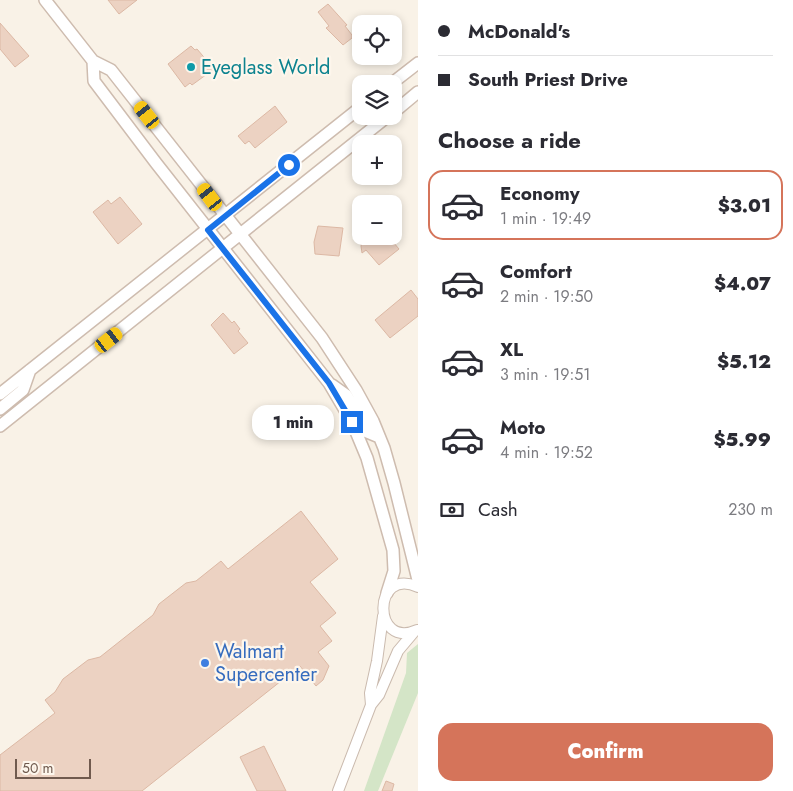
<!DOCTYPE html>
<html lang="en">
<head>
<meta charset="utf-8">
<style>
	:root { --surface:#fff; --page:#f2f2f3; --text:#2b2b33; --muted:#7c7c81; --line:#e1e1e2; --accent:#d5745a }
	body { margin:0; font-family:Jost,sans-serif; background:var(--page); color:var(--text); height:100vh; display:flex; flex-direction:column; font-size:19px; white-space:nowrap }
	* { box-sizing:border-box; margin:0 }
	p { font-size:16px; color:var(--muted) }
	.icon { flex:none; width:28px; height:28px; fill:none; stroke:currentColor; stroke-width:2; stroke-linecap:round; stroke-linejoin:round }
	.map { position:relative; flex:1; overflow:hidden }
	.panel { display:flex; flex-direction:column; background:var(--surface); width:375px }
	.panel>* { flex:none }
	.banner { display:grid; align-content:center; height:110px; padding:0 20px; background:var(--surface) }
	.buttons { position:absolute; left:352px; top:15px; display:grid; gap:10px }
	.buttons a { display:grid; place-items:center; width:50px; height:50px; border-radius:10px; background:var(--surface); box-shadow:0 2px 8px #0003; font-size:25px }
	.scale { position:absolute; left:15px; bottom:12px; width:76px; box-sizing:border-box; padding-left:5px; border:2px solid #705a4e; border-top:0; font-size:14px; line-height:18px; white-space:nowrap; color:#705a4e; -webkit-text-stroke:4px #fdf6ec; paint-order:stroke }
	.end { position:absolute; width:22px; height:22px; margin:-11px; border:6px solid #1a73e8; background:#fff; box-shadow:0 0 0 2px #fff }
	.from { border-radius:50% }
	.bubble { position:absolute; height:35px; border-radius:15px; background:var(--surface); box-shadow:0 2px 8px #0003; font-size:16px; font-weight:800; line-height:35px; text-align:center }
	.car { position:absolute; width:15px; height:30px; margin:-15px -8px; border-radius:6px; box-shadow:0 0 4px 1px #0007; background:linear-gradient(#f5c518 24%,#345 0 40%,#f5c518 0 76%,#345 0 86%,#f5c518 0) }
	.banner b { display:flex; align-items:center; gap:18px; height:48px; font-size:19px }
	.banner b+b { border-top:1px solid var(--line) }
	.banner i { width:12px; height:12px; background:var(--text) }
	ul { padding:0; list-style:none }
	li { display:flex; align-items:center; gap:15px; height:70px; margin:0 10px 8px; padding:0 10px; border:2px solid transparent; border-radius:15px }
	li div { flex:1 }
	li b { display:block; font-size:19px }
	li em { font-style:normal; font-weight:800 }
	li.active { border-color:var(--accent) }
	li>.icon { width:45px; height:45px; stroke-width:1.5 }
	h2 { padding:0 20px; font-size:22px; line-height:60px }
	.pay { display:flex; align-items:center; gap:12px; height:55px; padding:0 20px; font-size:19px }
	.pay p { margin-inline-start:auto }
	.button { display:flex; gap:10px; margin-top:auto; padding:10px 20px }
	.button a { flex:1; height:58px; border-radius:15px; background:var(--accent); color:#fff; font-size:20px; font-weight:800; line-height:58px; text-align:center }
	main { display:flex; flex:1; min-height:0 }
	.map>svg:first-child { display:block }
	.park { fill:#d4e5c7 }
	.building { fill:#ecd2c2; stroke:#dcb8a4 }
	.lines { fill:none; stroke-linecap:round; stroke-linejoin:round }
	.tertiary-casing { stroke:#cabaae; stroke-width:12 }
	.secondary-casing { stroke:#cebcaf; stroke-width:14 }
	.tertiary { stroke:#fff; stroke-width:10 }
	.secondary { stroke:#fff; stroke-width:11 }
	.route { stroke:#1a73e8; stroke-width:6 }
	.culture-dot { fill:#0f9aa8; stroke:#fdf6ec; stroke-width:2 }
	.shop-dot { fill:#3f7fe0; stroke:#fdf6ec; stroke-width:2 }
	.labels { text-anchor:middle; dominant-baseline:central; stroke-width:4.5; stroke-linejoin:round; paint-order:stroke }
	.culture-label { font-size:20px; fill:#0d838f; stroke:#fdf6ec; text-anchor:start }
	.shop-label { font-size:20px; fill:#366cbe; stroke:#fdf6ec; text-anchor:start }
</style>
</head>
<body>
<main>
<div class="map">
<svg width="418" height="791" viewBox="0 0 418 791">
	<rect width="100%" height="100%" fill="#f9f2e7"/>
	<path class="park" d="M 418,644 L 418,693 L 378,791 L 364,791 L 406,673 L 407,653 Z"/>
	<path class="building" d="M 108,0 L 137,0 L 119,14 Z
		M 328,4 L 347,25 L 345,26 L 352,35 L 352,38 L 343,45 L 326,28 L 329,26 L 318,12 Z
		M 0,23 L 29,56 L 15,67 L 0,49 Z
		M 191,46 L 195,50 L 197,49 L 214,69 L 192,85 L 190,83 L 185,87 L 168,64 Z
		M 275,106 L 287,122 L 255,148 L 249,141 L 245,144 L 238,136 Z
		M 120,197 L 142,224 L 118,244 L 93,212 L 108,200 L 111,204 Z
		M 318,226 L 343,228 L 339,256 L 315,254 L 314,242 Z
		M 363,236 L 367,241 L 373,236 L 388,236 L 399,249 L 379,265 L 366,250 L 362,253 L 361,246 Z
		M 411,290 L 418,299 L 418,316 L 390,338 L 375,320 Z
		M 223,313 L 232,323 L 234,321 L 240,329 L 238,331 L 248,343 L 234,354 L 211,325 Z
		M 301,511 L 338,559 L 310,582 L 336,613 L 320,626 L 332,641 L 318,652 L 329,666 L 323,680 L 316,686 L 300,666 L 142,791 L 0,791 L 0,755 L 55,713 L 45,700 L 55,692 L 63,679 L 88,660 L 100,657 L 153,615 L 159,604 L 186,583 L 196,581 L 221,561 L 228,569 Z
		M 264,746 L 286,791 L 257,791 L 240,757 Z
		M 386,781 L 394,784 L 392,791 L 382,791 Z"/>
	<g class="lines">
		<defs>
			<path id="tertiary" d="M 417,630 C 372,650 372,566 418,587
				M 371,705 L 370,693 L 377,661 L 383,616
				M 338,791 L 371,705 L 379,695 L 398,651 L 414,632"/>
			<path id="secondary" d="M 45,0 L 93,61 L 111,70 L 322,338 L 356,390 L 373,421 L 384,448 L 394,483 L 418,580
				M 93,61 L 94,81 L 156,163 L 329,383 L 352,422 L 367,458 L 393,550 L 394,571 L 387,593
				M 391,84 L 418,63
				M 394,112 L 418,92
				M 332,385 L 346,395 L 367,432 L 379,437
				M 0,394 L 361,107
				M 0,409 L 23,390 L 30,370
				M 0,426 L 388,116"/>
		</defs>
		<use href="#tertiary" class="tertiary-casing"/>
		<use href="#secondary" class="secondary-casing"/>
		<use href="#tertiary" class="tertiary"/>
		<use href="#secondary" class="secondary"/>
	</g>
	<g class="lines">
		<path class="route" d="M 289,165 L 208,230 L 329,383 L 352,422"/>
	</g>
	<circle class="culture-dot" cx="191" cy="67" r="5"/>
	<circle class="shop-dot" cx="205" cy="663" r="5"/>
	<g class="labels">
		<g class="culture-label">
			<text x="201" y="67">Eyeglass World</text>
		</g>
		<g class="shop-label">
			<text x="215" y="651">Walmart<tspan x="215" dy="23">Supercenter</tspan></text>
		</g>
	</g>
</svg>
<div class="buttons">
<a><svg class="icon" aria-label="locate" viewBox="0 0 24 24"><circle cx="12" cy="12" r="6"/><path d="M12 2v4M12 18v4M2 12h4M18 12h4"/></svg></a>
<a><svg class="icon" aria-label="layers" viewBox="0 0 24 24"><path d="M12 4l9 5-9 5-9-5zM3 14l9 5 9-5"/></svg></a>
<a>+</a>
<a>−</a>
</div>
<div class="scale">50 m</div>
<i class="end from" style="left:289px;top:165px"></i>
<i class="end" style="left:352px;top:422px"></i>
<div class="bubble" style="left:252px;top:405px;width:82px">1 min</div>
<i class="car" style="left:147px;top:115px;rotate:322deg"></i>
<i class="car" style="left:210px;top:197px;rotate:323deg"></i>
<i class="car" style="left:109px;top:340px;rotate:52deg"></i>
</div>
<section class="panel">
<div class="banner">
<b><i class="from"></i>McDonald's</b>
<b><i></i>South Priest Drive</b>
</div>
<h2>Choose a ride</h2>
<ul>
<li class="active"><svg class="icon" aria-label="car" viewBox="0 0 24 24"><path d="M5 17H2v-5l4-1 3-4h7l3 4 3 1v5h-3M9 17h6M6 11h13"/><circle cx="7" cy="17" r="2"/><circle cx="17" cy="17" r="2"/></svg><div><b>Economy</b><p>1 min · 19:49</p></div><em>$3.01</em></li>
<li><svg class="icon" aria-label="car" viewBox="0 0 24 24"><path d="M5 17H2v-5l4-1 3-4h7l3 4 3 1v5h-3M9 17h6M6 11h13"/><circle cx="7" cy="17" r="2"/><circle cx="17" cy="17" r="2"/></svg><div><b>Comfort</b><p>2 min · 19:50</p></div><em>$4.07</em></li>
<li><svg class="icon" aria-label="car" viewBox="0 0 24 24"><path d="M5 17H2v-5l4-1 3-4h7l3 4 3 1v5h-3M9 17h6M6 11h13"/><circle cx="7" cy="17" r="2"/><circle cx="17" cy="17" r="2"/></svg><div><b>XL</b><p>3 min · 19:51</p></div><em>$5.12</em></li>
<li><svg class="icon" aria-label="car" viewBox="0 0 24 24"><path d="M5 17H2v-5l4-1 3-4h7l3 4 3 1v5h-3M9 17h6M6 11h13"/><circle cx="7" cy="17" r="2"/><circle cx="17" cy="17" r="2"/></svg><div><b>Moto</b><p>4 min · 19:52</p></div><em>$5.99</em></li>
</ul>
<div class="pay"><svg class="icon" aria-label="cash" viewBox="0 0 24 24"><path d="M3 7h18v10H3z"/><circle cx="12" cy="12" r="2"/></svg>Cash<p>230 m</p></div>
<div class="button"><a>Confirm</a></div>
</section>
</main>
</body>
</html>
